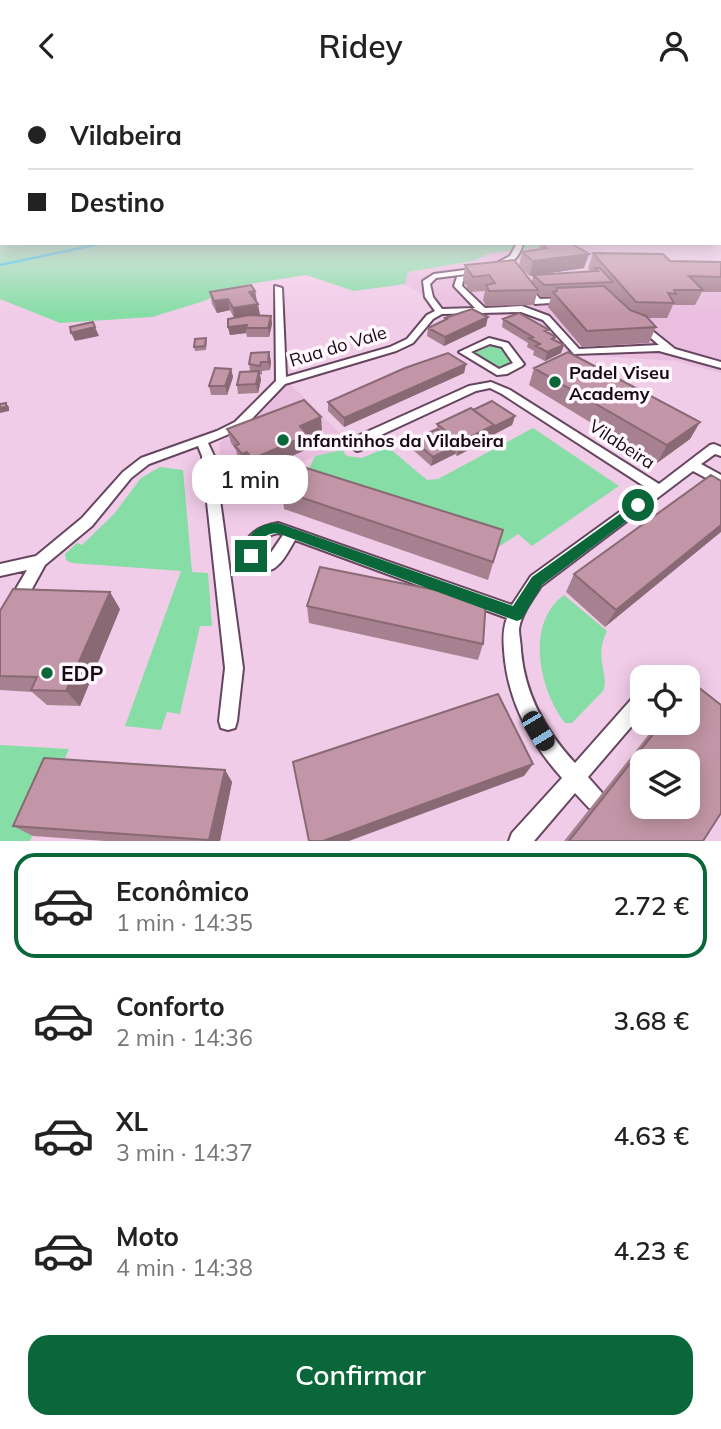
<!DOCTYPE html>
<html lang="pt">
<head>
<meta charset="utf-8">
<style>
	:root { --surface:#fff; --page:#f2f2f2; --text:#222; --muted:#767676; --line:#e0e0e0; --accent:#09673a }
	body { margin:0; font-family:Mulish,sans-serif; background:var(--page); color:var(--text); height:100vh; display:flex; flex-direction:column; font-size:26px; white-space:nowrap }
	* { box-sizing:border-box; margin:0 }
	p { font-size:23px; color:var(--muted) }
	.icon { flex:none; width:38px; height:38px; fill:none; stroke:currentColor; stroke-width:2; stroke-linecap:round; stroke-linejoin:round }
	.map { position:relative; height:750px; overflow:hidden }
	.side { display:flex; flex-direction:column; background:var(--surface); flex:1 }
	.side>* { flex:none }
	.top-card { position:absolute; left:0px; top:0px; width:721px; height:154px; box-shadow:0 4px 18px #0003; display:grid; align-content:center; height:154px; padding:0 28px; background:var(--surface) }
	.tools { position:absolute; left:630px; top:574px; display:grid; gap:14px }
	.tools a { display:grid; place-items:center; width:70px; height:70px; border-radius:14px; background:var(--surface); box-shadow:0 4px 18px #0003; font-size:35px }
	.end { position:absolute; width:32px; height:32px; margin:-16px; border:9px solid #09673a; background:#fff; box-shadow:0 0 0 4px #fff }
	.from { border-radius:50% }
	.bubble { position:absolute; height:49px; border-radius:21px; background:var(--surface); box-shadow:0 4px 18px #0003; font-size:23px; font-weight:600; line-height:49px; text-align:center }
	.car { position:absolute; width:21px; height:42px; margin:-21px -10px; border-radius:9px; box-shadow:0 0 5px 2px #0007; background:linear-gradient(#222 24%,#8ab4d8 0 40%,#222 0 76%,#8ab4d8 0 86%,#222 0) }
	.top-card b { display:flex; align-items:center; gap:24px; height:66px; font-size:26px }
	.top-card b+b { border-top:2px solid var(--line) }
	.top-card i { width:18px; height:18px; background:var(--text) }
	ul { padding:12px 0 0; list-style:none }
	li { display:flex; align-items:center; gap:21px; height:105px; margin:0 14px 10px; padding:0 14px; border:4px solid transparent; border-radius:21px }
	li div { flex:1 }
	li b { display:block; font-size:26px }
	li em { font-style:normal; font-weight:600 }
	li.on { border-color:var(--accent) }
	li>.icon { width:63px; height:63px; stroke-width:1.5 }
	.button { display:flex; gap:14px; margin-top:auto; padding:14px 28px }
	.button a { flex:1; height:80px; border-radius:21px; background:var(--accent); color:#fff; font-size:28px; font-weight:600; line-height:80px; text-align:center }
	header { display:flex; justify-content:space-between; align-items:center; height:91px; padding:0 28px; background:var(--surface); font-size:32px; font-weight:600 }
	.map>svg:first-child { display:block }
	.built { fill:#eabedf }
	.green { fill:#87dda6 }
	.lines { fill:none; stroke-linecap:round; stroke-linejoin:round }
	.stream { stroke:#29c3e1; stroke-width:2.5 }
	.minor-casing { stroke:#65465e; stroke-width:4 }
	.minor { fill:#fff; fill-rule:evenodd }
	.wall { fill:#a7818f; fill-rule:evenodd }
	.shaded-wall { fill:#886974 }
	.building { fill:#c296a6; stroke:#886974; stroke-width:2; fill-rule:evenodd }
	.route { fill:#09673a }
	.poi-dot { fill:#09673a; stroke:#fff7fd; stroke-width:2.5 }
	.labels { text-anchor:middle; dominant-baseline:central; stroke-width:7; stroke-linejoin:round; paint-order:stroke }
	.street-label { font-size:18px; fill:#160913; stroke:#fff7fd }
	.poi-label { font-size:18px; font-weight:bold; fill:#160913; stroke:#fff7fd; text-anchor:start }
	.near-poi-label { font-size:21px; font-weight:bold; fill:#160913; stroke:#fff7fd; text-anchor:start }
</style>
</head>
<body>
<header><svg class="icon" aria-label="back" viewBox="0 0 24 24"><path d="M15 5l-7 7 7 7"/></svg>Ridey<svg class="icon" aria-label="person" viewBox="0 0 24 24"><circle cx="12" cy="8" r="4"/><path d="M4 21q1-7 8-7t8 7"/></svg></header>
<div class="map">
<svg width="721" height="750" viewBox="0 0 721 750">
	<rect width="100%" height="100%" fill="#f1cce8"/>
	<path class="built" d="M 584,152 L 634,172 L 721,179 L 721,282 L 675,270 L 569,263 L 519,225 L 455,224 L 405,193 L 408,181 L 474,170 L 490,162 Z
		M 290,293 L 345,347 L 342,359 L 315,365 L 226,405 L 219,352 L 251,330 L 265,318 L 279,299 Z"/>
	<path class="green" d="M 0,119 L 2,152 L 584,152 L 490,162 L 474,170 L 408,181 L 405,193 L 354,200 L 306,184 L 243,194 L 201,211 L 152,226 L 60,232 L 0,208 Z
		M 495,253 L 500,255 L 512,274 L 499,279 L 473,262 Z
		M 533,337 L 619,395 L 532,455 L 518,443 L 497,457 L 302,393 L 315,365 L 342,359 L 347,365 L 362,367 L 388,356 L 427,389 L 438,388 Z
		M 160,376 L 183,379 L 192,481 L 208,482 L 212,535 L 200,535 L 180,623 L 167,621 L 161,639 L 125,635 L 181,480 L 72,472 L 66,469 L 65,463 L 77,452 L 82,454 L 114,423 L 141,387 Z
		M 564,504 L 607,540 C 593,569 610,582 603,600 L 572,632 L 565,632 C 539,599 525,532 564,504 Z
		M 0,654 L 69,658 L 30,750 L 0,750 Z"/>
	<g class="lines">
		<path class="stream" d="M 0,174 L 104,152"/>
		<defs>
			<path id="minor" d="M 517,152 L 523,152 C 520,166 510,176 495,177 L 495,173 L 510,165 Z
				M 480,177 L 484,179 L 483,181 L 436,187 L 430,193 L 433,206 L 442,218 L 475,217 L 454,195 L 457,186 L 474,184 L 477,184 L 477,188 L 463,190 L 462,195 L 485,217 L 522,215 L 549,225 L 579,258 L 659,254 L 637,235 L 636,233 L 640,230 L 675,258 L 721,271 L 721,277 L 659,260 L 574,263 L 543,229 L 521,221 L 442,223 L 433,228 L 413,252 L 396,260 L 285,293 L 243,337 L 208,352 L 214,365 L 243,577 L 237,630 L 235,637 L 228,639 L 221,637 L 219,630 L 225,577 L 202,365 L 198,355 L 149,373 L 131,387 L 92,435 L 45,474 L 6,545 L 0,548 L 0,525 L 27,479 L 0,485 L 0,473 L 36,465 L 82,427 L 123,381 L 141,367 L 217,340 L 235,331 L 276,290 L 275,195 L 282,197 L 286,286 L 390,256 L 407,248 L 427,224 L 435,220 L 425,206 L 423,190 L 434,183 Z
				M 522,194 L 528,194 L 540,208 L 566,207 L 570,209 L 566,211 L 535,213 L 522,198 Z
				M 489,247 L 508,252 L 524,273 L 522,275 L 507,283 L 497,284 L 459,261 ZM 490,253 L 502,256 L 513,272 L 499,278 L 471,261 Z
				M 491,291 L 510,299 L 659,393 L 710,354 L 714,353 L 721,356 L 721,365 L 715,363 L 701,373 L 721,384 L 721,395 L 693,380 L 541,495 C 533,507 521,523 519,538 C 519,545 521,553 521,560 C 525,604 545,640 575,672 L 636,603 L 642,600 L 642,623 L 588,686 L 603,703 L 606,710 L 603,717 L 596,720 L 589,717 L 575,702 L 534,750 L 509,750 L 512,742 L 562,687 C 529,650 507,608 504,559 C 503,547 503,538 507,527 L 295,449 C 290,457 285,468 278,474 C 267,486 249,476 243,465 C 243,443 260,435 278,432 L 512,514 L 531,485 L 650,399 L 502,303 L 490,297 L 476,300 L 368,350 L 361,359 L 357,360 L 351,356 L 360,344 L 469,295 ZM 278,442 L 283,444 L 268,466 L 259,466 C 254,453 265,445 278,442 Z"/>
		</defs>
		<use href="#minor" class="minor-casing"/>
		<use href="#minor" class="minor"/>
	</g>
	<path class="wall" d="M 719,118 L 721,118 L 721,135 L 719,134 Z
		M 540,152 L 570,152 L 584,177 L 543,183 L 591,181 L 588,177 L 593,162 L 670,170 L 721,171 L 721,201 L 702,201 L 695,214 L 673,214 L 667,227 L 647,227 L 656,236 L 649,252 L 582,256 L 548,216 L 551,206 L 541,206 L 537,202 L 534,214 L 486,215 L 483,209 L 485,200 L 470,201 L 463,189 L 465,174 L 519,175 L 522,161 L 538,159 ZM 520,177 L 530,185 L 533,184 L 532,191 Z
		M 255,200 L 260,224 L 271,225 L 272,233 L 269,246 L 247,246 L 246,242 L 230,244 L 228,236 L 234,227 L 230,219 L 217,222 L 212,213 L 210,201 Z
		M 445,227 L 486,235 L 444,255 L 427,245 L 428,237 L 444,229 Z
		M 503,228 L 548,242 L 555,249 L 564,254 L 561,262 L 545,270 L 533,264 L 534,260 L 527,256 L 528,252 L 502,236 Z
		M 206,247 L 207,251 L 206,259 L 195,260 L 194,256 Z
		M 271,270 L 270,279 L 262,280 L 262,284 L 260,283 L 261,289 L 258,302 L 238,303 L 237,294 L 250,280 L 249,273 Z
		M 466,273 L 464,282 L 344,336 L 328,320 L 328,311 Z
		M 534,277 L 700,331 L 690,348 L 657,372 L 529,294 Z
		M 231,278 L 233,286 L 227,304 L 211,304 L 209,295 Z
		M 473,319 L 515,325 L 512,334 L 491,345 L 491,347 L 457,365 L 455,363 L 431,375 L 412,358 L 413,349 L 437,338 L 437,333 Z
		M 227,338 L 322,339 L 308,345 L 310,357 L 255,381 L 250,375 L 245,377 L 238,368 L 236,359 L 231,352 Z
		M 721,390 L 605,536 L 566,501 L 574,483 Z
		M 282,400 L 503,439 L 488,489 L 284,418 Z
		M 307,515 L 483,553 L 478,569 L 309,532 Z
		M 120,518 L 80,615 L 47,614 L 32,601 L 0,599 L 0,520 Z
		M 693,592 L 703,750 L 564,750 L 658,632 L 688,632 L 688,597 Z
		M 225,679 L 232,691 L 220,750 L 105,750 L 33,745 L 13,735 Z"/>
	<path class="shaded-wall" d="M 589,163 L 584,177 L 530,185 L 533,170 Z
		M 255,200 L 257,212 L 249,201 Z
		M 228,208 L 230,219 L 217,222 L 214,210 Z
		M 258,213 L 260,225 L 235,229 L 233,217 Z
		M 271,225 L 272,233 L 269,246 L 268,237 Z
		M 488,226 L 486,235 L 444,255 L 445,246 Z
		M 247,234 L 246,237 L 246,242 L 230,244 L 228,236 Z
		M 95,236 L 99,245 L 75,250 L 71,242 Z
		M 564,254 L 561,262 L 545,270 L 547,261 Z
		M 269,261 L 271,270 L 270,279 L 268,271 Z
		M 466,273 L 464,282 L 344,336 L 344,327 Z
		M 231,278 L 233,286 L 227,304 L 225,295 Z
		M 259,280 L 261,289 L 258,302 L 256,293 Z
		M 6,312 L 9,316 L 9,320 L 0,322 L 0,317 Z
		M 515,325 L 512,334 L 491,345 L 493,336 Z
		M 321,326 L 322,339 L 308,345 L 310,357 L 255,381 L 252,368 L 300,335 Z
		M 700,331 L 690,348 L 657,372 L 667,354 Z
		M 494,334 L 491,347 L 457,365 L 460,351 Z
		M 457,354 L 455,363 L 431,375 L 433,366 Z
		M 247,361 L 250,375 L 245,377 L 242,363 Z
		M 721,434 L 721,441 L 605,536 L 616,519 Z
		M 110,501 L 120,518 L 80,615 L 66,600 Z
		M 533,673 L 524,685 L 349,750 L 323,750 Z
		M 225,679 L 232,691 L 220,750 L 210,750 Z"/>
	<path class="building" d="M 541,152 L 570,152 L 589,163 L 533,170 L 522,161 L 547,157 Z
		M 593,162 L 663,163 L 670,170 L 721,171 L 721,186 L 689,185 L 703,199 L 674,199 L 676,203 L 668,202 L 674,212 L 636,211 Z
		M 514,169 L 538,199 L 489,200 L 486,194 L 495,192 L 489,184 L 473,186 L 465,174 Z
		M 595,177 L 600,177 L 613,191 L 544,194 L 533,184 L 598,180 Z
		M 251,194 L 255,200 L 249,201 L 258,213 L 233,217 L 228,208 L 214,210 L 210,201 Z
		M 604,195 L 630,219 L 646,225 L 656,236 L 587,240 L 553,201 L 557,200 L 556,197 Z
		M 472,218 L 488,226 L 445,246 L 428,237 L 447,228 L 445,227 Z
		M 519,222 L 549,239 L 545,240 L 556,246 L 552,248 L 564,254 L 547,261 L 536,255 L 540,253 L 529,247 L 533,246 L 503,228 Z
		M 249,224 L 271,225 L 268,237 L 246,237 L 247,234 L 228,236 L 228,228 Z
		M 93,231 L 95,236 L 71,242 L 70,236 Z
		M 206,247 L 205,255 L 194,256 L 195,248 Z
		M 269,261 L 268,271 L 261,271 L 260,275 L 249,273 L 251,262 Z
		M 568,261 L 700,331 L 667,354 L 534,277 Z
		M 448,262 L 466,273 L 344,327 L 328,311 L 405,277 Z
		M 215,277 L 231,278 L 225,295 L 209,295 Z
		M 259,280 L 256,293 L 237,294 L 240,281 Z
		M 304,309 L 321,326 L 300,335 L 308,344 L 252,368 L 247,361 L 242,363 L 235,355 L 239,353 L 227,338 Z
		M 492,310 L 515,325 L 493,336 L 494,334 L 473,319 Z
		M 6,312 L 6,316 L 0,317 L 0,313 Z
		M 471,317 L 494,334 L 460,351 L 437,333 Z
		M 437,338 L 457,354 L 433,366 L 413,349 Z
		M 300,375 L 503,439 L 493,471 L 282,400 Z
		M 711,384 L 721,390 L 721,434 L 616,519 L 574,483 Z
		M 320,476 L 486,509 L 483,553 L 307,515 Z
		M 13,498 L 110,501 L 66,600 L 31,599 L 37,586 L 0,585 L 0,520 Z
		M 693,592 L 721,614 L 721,722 L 703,750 L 569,750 L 662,632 L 688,632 L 688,599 ZM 642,670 L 688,670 L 688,716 L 642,716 Z
		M 498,603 L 533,673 L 323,750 L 309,750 L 293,671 Z
		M 44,667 L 225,679 L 209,749 L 13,735 Z"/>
	<linearGradient id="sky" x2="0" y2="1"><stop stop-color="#5bbae5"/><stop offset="0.53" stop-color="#f9e8f5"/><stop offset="1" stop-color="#f9e8f5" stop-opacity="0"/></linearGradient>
	<rect width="721" height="224" fill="url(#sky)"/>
	<path class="route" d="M 638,410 L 643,411 L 643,418 L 542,494 L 522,528 L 517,530 L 277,442 C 258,443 260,456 256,469 L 246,469 L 243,457 C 251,441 259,432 278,432 L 513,515 L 532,486 Z"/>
	<g class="poi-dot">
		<circle cx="555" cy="291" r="7"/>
		<circle cx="283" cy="349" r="7"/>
		<circle cx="47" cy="582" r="7"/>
	</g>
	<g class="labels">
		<g class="street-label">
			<text transform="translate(338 255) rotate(-17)">Rua do Vale</text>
			<text transform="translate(622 353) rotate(33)">Vilabeira</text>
		</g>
		<g class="poi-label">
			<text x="569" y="281">Padel Viseu<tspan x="569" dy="21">Academy</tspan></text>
			<text x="297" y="349">Infantinhos da Vilabeira</text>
		</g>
		<g class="near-poi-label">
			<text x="61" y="582">EDP</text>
		</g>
	</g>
</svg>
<div class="tools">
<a><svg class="icon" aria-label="locate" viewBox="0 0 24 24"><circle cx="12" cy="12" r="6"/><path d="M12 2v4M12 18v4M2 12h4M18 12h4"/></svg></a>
<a><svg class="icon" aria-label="layers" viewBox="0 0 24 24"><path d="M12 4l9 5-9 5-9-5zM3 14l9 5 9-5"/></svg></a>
</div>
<i class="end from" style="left:638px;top:414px"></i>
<i class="end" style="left:251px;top:465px"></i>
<div class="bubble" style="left:192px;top:364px;width:116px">1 min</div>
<i class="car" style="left:538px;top:640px;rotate:149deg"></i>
<div class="top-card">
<b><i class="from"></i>Vilabeira</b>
<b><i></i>Destino</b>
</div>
</div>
<section class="side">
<ul>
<li class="on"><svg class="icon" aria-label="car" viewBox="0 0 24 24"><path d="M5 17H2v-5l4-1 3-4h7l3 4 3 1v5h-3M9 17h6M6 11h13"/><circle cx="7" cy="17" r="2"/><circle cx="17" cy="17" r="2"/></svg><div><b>Econômico</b><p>1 min · 14:35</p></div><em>2.72 €</em></li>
<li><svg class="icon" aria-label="car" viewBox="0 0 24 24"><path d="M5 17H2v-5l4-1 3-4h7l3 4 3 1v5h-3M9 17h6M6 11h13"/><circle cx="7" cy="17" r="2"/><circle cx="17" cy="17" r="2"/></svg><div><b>Conforto</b><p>2 min · 14:36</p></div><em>3.68 €</em></li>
<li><svg class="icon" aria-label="car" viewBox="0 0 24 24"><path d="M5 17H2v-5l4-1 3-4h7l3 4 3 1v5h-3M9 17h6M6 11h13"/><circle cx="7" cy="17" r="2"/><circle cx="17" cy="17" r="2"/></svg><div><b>XL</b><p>3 min · 14:37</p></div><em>4.63 €</em></li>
<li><svg class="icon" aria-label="car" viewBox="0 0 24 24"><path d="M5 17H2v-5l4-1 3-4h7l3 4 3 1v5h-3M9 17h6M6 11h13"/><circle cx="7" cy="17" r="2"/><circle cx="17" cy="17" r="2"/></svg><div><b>Moto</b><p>4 min · 14:38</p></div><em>4.23 €</em></li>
</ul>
<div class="button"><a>Confirmar</a></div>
</section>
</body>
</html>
